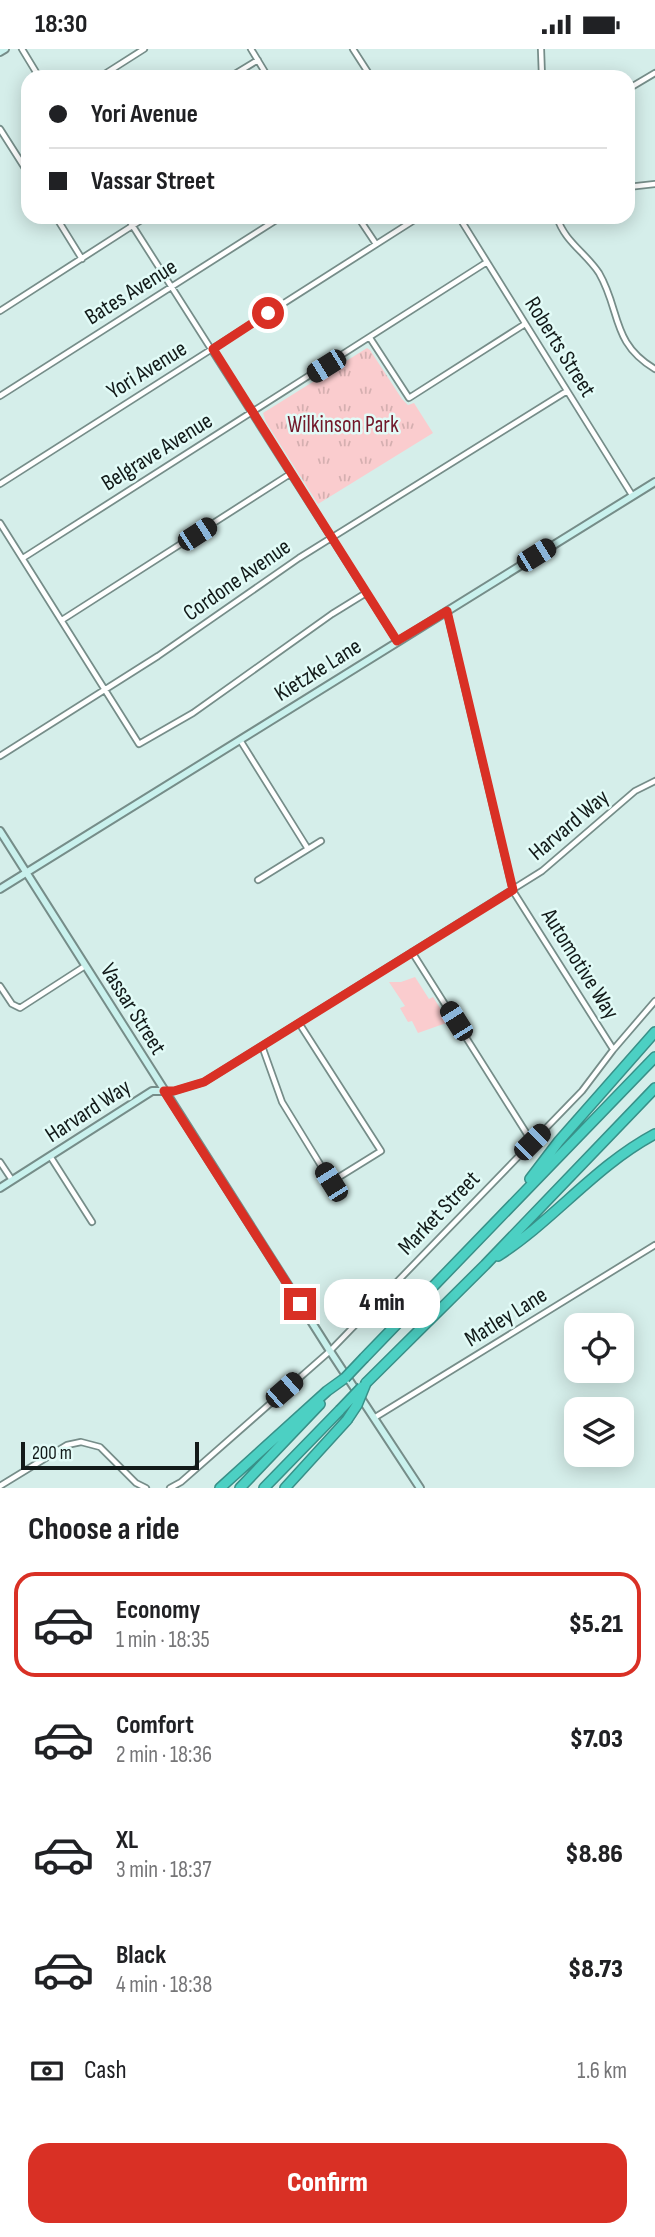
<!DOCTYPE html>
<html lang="en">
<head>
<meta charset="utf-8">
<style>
	:root { --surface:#fff; --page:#f6f6f6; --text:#202124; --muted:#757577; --line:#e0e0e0; --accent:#d93025 }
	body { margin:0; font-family:"Sofia Sans Condensed",sans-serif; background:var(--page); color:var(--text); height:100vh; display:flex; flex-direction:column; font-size:26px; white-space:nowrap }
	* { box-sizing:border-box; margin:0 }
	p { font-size:23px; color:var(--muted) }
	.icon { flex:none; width:38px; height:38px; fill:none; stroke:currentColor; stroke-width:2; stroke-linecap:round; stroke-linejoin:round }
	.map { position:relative; height:1439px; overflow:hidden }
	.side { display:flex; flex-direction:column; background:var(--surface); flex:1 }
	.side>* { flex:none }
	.guide { position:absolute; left:21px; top:21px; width:614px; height:154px; border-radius:21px; box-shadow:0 4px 18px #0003; display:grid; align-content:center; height:154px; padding:0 28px; background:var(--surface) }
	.fabs { position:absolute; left:564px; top:1264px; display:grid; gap:14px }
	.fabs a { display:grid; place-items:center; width:70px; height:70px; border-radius:14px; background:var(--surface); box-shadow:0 4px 18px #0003; font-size:35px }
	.scale { position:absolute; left:21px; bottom:18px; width:178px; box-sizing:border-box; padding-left:7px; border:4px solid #121a19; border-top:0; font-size:19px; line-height:24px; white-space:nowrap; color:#121a19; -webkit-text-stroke:5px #e2fbf7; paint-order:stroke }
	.end { position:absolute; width:32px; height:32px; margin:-16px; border:9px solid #d93025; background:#fff; box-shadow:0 0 0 4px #fff }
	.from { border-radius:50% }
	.bubble { position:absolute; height:49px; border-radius:21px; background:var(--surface); box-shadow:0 4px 18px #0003; font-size:23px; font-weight:800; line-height:49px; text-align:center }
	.car { position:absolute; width:21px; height:42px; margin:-21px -10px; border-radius:9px; box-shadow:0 0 5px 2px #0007; background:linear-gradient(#222 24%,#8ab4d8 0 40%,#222 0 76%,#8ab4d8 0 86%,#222 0) }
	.guide b { display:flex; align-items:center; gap:24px; height:66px; font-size:26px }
	.guide b+b { border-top:2px solid var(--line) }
	.guide i { width:18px; height:18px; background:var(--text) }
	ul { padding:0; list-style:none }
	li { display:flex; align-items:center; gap:21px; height:105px; margin:0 14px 10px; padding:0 14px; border:4px solid transparent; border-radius:21px }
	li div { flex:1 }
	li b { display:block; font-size:26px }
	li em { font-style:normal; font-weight:800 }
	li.current { border-color:var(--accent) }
	li>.icon { width:63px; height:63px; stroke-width:1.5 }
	h2 { padding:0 28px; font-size:32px; line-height:84px }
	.pay { display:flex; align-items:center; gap:18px; height:77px; padding:0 28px; font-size:26px }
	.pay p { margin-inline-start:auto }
	.button { display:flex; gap:14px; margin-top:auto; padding:14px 28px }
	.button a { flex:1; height:80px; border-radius:21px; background:var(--accent); color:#fff; font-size:28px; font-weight:800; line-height:80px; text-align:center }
	.status { display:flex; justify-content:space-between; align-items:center; height:49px; padding:0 35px; background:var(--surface); direction:ltr }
	.status svg { height:19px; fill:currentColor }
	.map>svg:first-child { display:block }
	.park { fill:url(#park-tufts) }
	.pitch { fill:#faccce }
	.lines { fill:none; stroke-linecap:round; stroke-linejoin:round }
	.street-casing { stroke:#768d89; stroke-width:8 }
	.secondary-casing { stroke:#768d89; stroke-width:10 }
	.highway-casing { stroke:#389088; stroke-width:12 }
	.street { stroke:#fff; stroke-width:4.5 }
	.secondary { stroke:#c9f1ed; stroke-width:6 }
	.highway { stroke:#4cd0c3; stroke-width:9 }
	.highway-bridge-casing { stroke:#389088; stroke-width:12; stroke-linecap:butt }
	.highway-bridge { stroke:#4cd0c3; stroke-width:9 }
	.route { stroke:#d93025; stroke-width:9 }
	.labels { text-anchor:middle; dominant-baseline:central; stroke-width:5; stroke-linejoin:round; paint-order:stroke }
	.street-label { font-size:23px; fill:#121a19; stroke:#e2fbf7 }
	.park-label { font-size:23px; fill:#721729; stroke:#e2fbf7 }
</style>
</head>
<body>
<div class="status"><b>18:30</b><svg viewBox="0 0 49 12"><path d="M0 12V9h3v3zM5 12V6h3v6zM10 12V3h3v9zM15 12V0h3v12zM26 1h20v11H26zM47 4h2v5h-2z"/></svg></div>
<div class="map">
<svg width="655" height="1439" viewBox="0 0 655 1439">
	<defs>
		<pattern id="park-tufts" width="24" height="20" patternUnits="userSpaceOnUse" patternTransform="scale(1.75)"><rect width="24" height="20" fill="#faccce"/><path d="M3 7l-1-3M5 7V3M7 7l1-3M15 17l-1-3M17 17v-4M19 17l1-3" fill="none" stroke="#d5afb0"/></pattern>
	</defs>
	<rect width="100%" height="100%" fill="#d5eeea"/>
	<path class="park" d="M 367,299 L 370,301 L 402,350 L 408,356 L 414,354 L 433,384 L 318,455 L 266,373 L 263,364 Z"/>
	<path class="pitch" d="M 415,928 L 429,950 L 433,948 L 449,973 L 418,984 L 412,972 L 408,973 L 400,959 L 405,957 L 389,933 L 401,933 Z"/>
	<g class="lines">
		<defs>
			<path id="street" d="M 22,0 L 39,28
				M 251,0 L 268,28
				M 353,0 L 371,28
				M 541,0 L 542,28
				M 100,28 L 144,0
				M 230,28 L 258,11
				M 628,40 L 655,24
				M 0,80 L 28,124
				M 628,138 L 655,135
				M 56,168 L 82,210
				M 127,168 L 397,592
				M 358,168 L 376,195
				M 459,168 L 632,446
				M 557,168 C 564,192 586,204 599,224 C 621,262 611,294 655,320
				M 0,262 L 146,168
				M 370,289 L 409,349 L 525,275
				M 0,347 L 281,168
				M 0,435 L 419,168
				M 0,474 L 139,695 L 193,664 L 332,565 L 366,544
				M 23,509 L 487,213
				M 447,563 L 513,842 L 613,1000
				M 62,571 L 290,425
				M 240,691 L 308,800
				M 0,707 L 158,607 L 299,509 L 567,342
				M 258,831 L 321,792
				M 412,903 L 532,1093
				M 0,937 L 12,955 L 20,959 L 85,917
				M 262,997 L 282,1053 L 331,1133 L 381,1102 L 299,974
				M 165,1042 L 174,1042 L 204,1033 L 542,822 L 635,742 L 655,732
				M 50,1107 L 92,1173
				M 0,1113 L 12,1131
				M 374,1369 L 655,1196
				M 0,1437 L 67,1396 L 81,1393 L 100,1398 L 136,1434 L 146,1439
				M 170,1439 L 181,1433 L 330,1302 L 582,1042 L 613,1001 L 655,952"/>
			<path id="secondary" d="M 0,3 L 5,0
				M 0,782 L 330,1302 L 420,1439
				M 0,840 L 655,433
				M 0,1139 L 152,1042 L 164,1042"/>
			<path id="highway" d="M 530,1130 L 559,1092 L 655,983
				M 498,1207 C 554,1171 595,1117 655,1085
				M 364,1309 L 655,1008
				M 366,1334 L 485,1216 L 655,1039
				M 220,1439 L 327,1342 L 345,1329
				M 240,1439 L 320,1355
				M 264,1439 L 340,1361
				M 285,1439 L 347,1371"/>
		</defs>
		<use href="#street" class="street-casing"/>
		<use href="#secondary" class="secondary-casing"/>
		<use href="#highway" class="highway-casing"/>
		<use href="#street" class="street"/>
		<use href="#secondary" class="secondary"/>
		<use href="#highway" class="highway"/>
		<defs>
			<path id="highway-bridge" d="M 345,1329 L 364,1309
				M 340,1361 L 362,1338
				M 347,1371 L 357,1356 L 366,1334"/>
		</defs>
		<use href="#highway-bridge" class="highway-bridge-casing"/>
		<use href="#highway-bridge" class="highway-bridge"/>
	</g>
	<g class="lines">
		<path class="route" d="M 268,264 L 213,300 L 397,592 L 447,562 L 513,841 L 204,1033 L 174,1042 L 164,1042 L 300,1255"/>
	</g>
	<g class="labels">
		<g class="street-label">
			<text transform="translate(131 243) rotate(-32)">Bates Avenue</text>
			<text transform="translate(560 298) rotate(58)">Roberts Street</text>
			<text transform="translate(147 321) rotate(-32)">Yori Avenue</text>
			<text transform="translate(157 403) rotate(-32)">Belgrave Avenue</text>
			<text transform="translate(237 531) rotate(-35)">Cordone Avenue</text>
			<text transform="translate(318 621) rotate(-32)">Kietzke Lane</text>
			<text transform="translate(569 776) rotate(-40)">Harvard Way</text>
			<text transform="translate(580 915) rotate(58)">Automotive Way</text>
			<text transform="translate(133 960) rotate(58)">Vassar Street</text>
			<text transform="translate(88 1062) rotate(-33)">Harvard Way</text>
			<text transform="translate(439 1164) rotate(-46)">Market Street</text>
			<text transform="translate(506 1268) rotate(-32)">Matley Lane</text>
		</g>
		<g class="park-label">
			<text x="343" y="376">Wilkinson Park</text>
		</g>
	</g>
</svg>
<div class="fabs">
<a><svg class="icon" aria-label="locate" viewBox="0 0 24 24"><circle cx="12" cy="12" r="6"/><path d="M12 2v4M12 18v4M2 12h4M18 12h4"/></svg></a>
<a><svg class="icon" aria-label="layers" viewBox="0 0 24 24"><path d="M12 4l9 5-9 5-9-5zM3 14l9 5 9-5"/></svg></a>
</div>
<div class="scale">200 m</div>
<i class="end from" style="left:268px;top:264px"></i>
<i class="end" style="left:300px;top:1255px"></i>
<div class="bubble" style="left:324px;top:1230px;width:116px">4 min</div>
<i class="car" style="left:326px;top:317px;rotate:238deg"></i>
<i class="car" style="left:197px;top:485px;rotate:57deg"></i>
<i class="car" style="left:536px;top:506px;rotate:58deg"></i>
<i class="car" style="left:456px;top:972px;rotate:328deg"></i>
<i class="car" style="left:532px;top:1093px;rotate:45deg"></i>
<i class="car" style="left:331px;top:1133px;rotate:328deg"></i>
<i class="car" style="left:284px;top:1341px;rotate:49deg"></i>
<div class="guide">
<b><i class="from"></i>Yori Avenue</b>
<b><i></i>Vassar Street</b>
</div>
</div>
<section class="side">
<h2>Choose a ride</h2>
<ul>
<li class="current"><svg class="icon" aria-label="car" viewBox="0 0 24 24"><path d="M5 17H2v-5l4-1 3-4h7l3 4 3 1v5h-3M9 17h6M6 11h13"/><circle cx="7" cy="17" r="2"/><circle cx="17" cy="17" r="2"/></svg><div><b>Economy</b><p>1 min · 18:35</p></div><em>$5.21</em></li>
<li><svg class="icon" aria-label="car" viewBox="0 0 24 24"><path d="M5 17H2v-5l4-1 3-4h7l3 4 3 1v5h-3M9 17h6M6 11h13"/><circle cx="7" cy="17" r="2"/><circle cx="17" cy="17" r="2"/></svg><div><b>Comfort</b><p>2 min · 18:36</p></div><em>$7.03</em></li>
<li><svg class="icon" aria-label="car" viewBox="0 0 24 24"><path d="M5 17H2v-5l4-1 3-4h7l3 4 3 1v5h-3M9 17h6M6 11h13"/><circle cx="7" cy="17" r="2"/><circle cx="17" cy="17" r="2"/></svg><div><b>XL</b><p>3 min · 18:37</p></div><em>$8.86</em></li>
<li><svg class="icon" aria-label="car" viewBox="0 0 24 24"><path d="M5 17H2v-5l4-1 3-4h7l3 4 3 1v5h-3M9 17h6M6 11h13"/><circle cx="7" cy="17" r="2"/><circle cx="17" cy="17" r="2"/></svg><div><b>Black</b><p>4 min · 18:38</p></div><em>$8.73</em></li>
</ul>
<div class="pay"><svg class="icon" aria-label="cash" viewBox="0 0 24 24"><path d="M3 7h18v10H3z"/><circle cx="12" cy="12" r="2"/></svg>Cash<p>1.6 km</p></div>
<div class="button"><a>Confirm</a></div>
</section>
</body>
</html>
